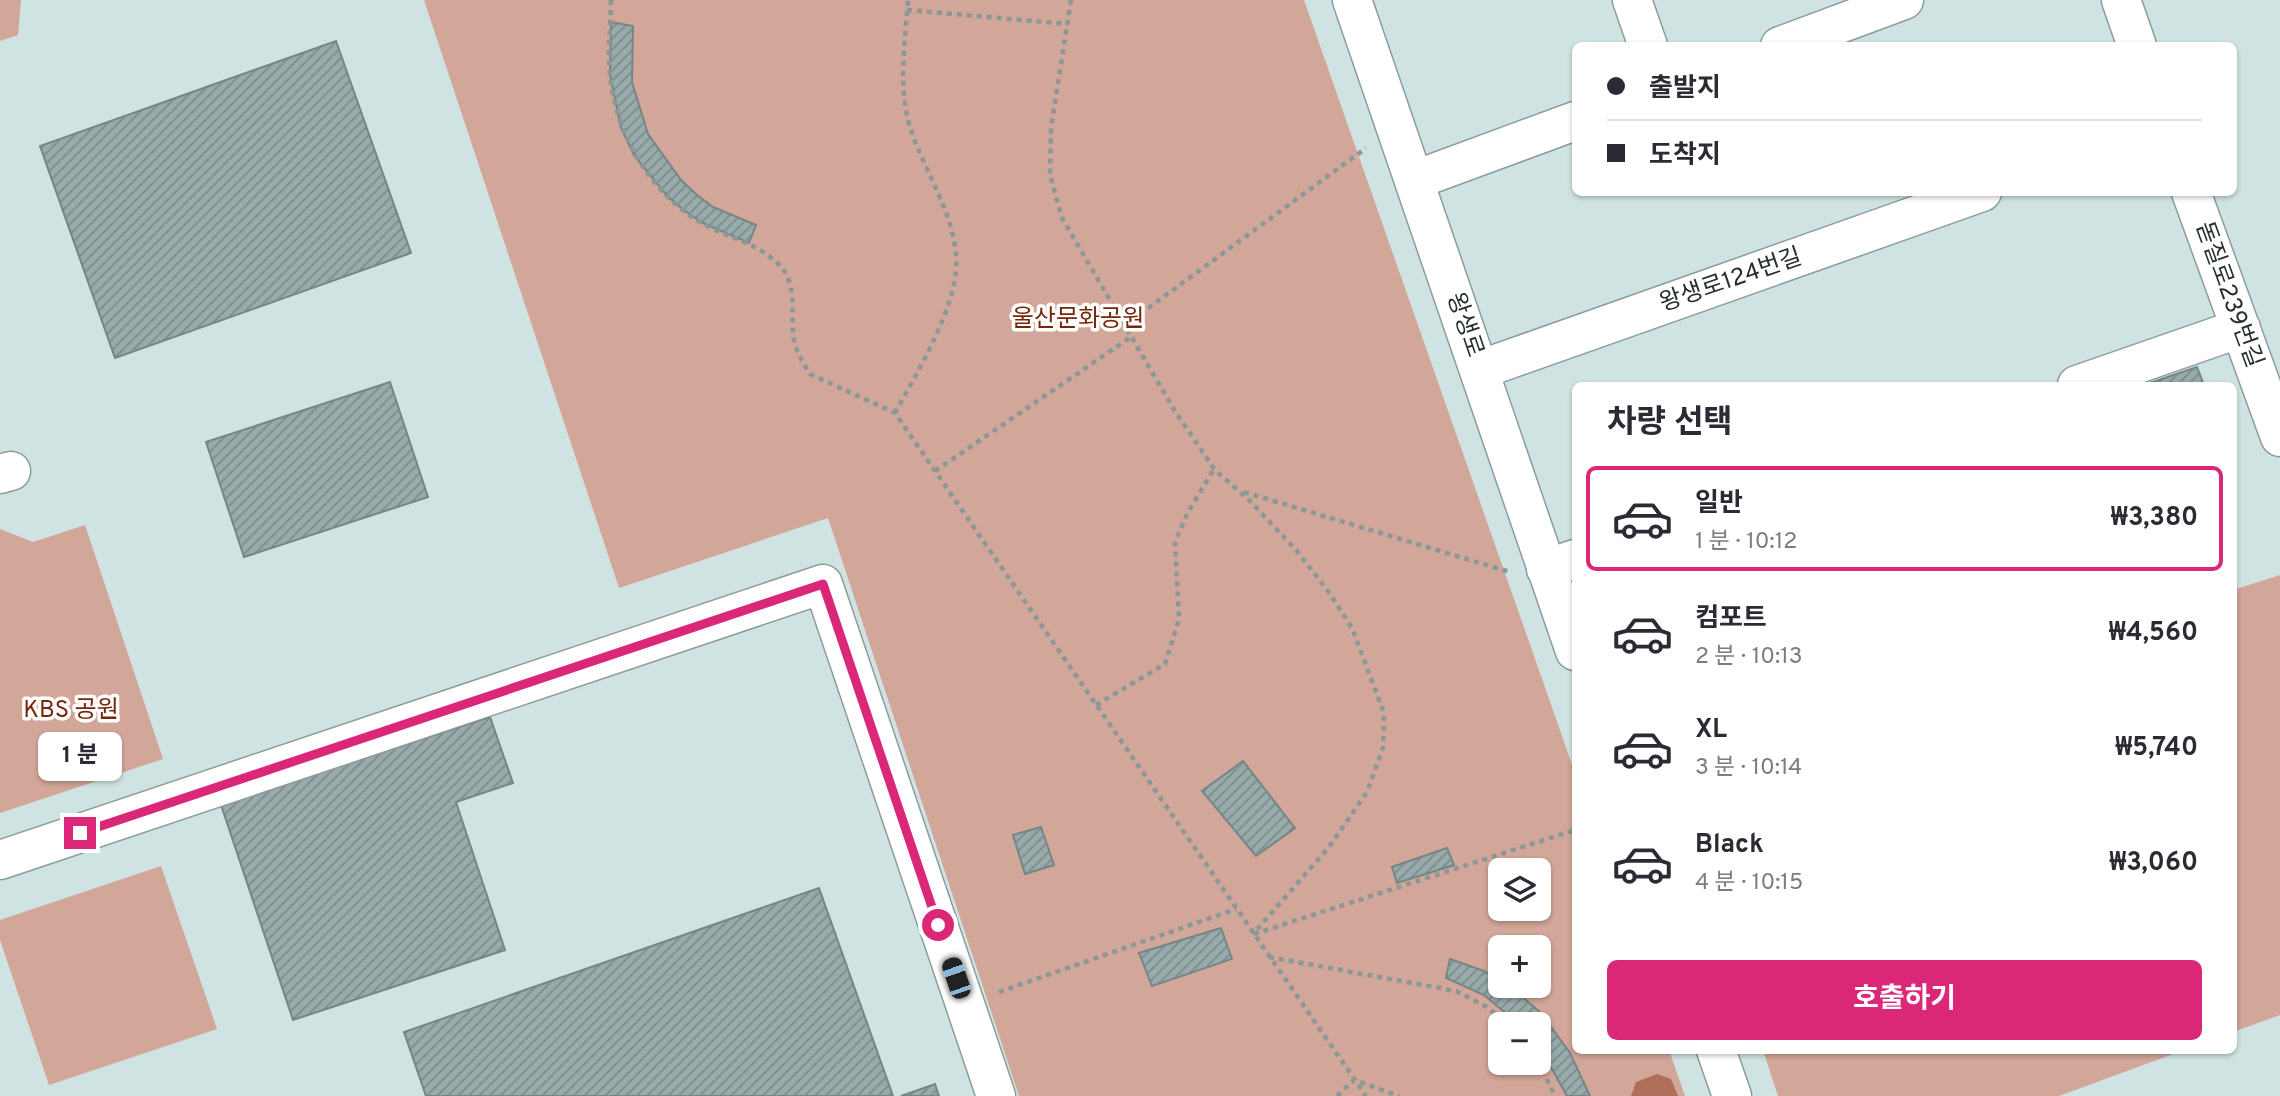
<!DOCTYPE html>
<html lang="ko">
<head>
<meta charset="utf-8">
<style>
	:root { --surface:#fff; --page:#f2f2f3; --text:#2b2b33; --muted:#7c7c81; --line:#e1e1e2; --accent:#db2777 }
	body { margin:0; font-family:Overpass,"Noto Sans KR",sans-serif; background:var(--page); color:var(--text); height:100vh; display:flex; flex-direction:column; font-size:26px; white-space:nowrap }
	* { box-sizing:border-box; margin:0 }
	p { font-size:23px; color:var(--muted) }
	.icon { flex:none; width:38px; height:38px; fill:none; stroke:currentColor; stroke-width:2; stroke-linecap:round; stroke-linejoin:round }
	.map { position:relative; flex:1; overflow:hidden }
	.drawer { position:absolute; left:1572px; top:382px; width:665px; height:672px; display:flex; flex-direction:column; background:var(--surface); border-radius:10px; box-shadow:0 2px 5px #0004 }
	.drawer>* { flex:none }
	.top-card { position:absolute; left:1572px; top:42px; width:665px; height:154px; border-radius:10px; box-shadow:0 2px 5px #0004; display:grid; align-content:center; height:154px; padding:0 35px; background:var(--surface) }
	.tools { position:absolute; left:1488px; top:858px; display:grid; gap:14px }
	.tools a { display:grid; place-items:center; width:63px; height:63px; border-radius:10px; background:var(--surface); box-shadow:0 2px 5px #0004; font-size:35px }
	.end { position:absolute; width:32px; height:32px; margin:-16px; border:9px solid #db2777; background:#fff; box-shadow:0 0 0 4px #fff }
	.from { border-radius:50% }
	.bubble { position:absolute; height:49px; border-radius:10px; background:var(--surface); box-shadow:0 2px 5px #0004; font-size:23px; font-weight:700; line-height:49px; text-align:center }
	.car { position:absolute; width:21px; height:42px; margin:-21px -10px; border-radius:9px; box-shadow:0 0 5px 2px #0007; background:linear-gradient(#222 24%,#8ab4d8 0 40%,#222 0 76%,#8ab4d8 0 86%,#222 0) }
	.top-card b { display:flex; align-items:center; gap:24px; height:66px; font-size:26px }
	.top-card b+b { border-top:2px solid var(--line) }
	.top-card i { width:18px; height:18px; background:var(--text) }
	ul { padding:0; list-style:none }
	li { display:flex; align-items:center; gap:21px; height:105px; margin:0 14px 10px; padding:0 21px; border:4px solid transparent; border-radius:10px }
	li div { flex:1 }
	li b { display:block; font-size:26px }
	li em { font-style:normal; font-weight:700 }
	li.current { border-color:var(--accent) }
	li>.icon { width:63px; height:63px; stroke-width:1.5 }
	h2 { padding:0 35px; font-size:32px; line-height:84px }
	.button { display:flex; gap:14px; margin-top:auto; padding:14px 35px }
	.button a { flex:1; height:80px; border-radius:10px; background:var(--accent); color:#fff; font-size:28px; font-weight:700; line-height:80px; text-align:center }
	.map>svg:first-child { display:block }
	.green { fill:#d2a698; fill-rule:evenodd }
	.water { fill:#b06f5b }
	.building { fill:url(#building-hatch); stroke:#758686; stroke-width:2 }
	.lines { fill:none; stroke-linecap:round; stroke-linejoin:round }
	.minor-casing { stroke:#8b9c9c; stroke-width:41 }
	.major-casing { stroke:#8b9c9c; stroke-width:41 }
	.path { stroke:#8a9898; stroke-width:4.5; stroke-dasharray:5 5; stroke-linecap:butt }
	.minor { stroke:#fff; stroke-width:38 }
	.major { stroke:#fff; stroke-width:38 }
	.route { stroke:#db2777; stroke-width:9 }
	.labels { text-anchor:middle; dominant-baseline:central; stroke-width:7; stroke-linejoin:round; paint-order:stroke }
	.street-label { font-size:24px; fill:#282f2f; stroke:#fff }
	.park-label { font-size:24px; fill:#762609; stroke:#fff }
</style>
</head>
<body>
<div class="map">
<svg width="2280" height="1096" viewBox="0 0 2280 1096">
	<defs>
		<pattern id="building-hatch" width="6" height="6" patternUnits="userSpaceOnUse" patternTransform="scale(1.75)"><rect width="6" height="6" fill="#98aaaa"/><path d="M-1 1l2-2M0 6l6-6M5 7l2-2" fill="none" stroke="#7c8b8b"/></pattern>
	</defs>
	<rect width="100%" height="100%" fill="#d0e3e3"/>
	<path class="green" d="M 0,0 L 21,0 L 18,35 L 0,41 Z
		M 424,0 L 1304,0 L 1575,773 L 1575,1050 L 1669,1050 L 1685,1096 L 1019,1096 L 828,518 L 619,588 ZM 1500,870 L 1538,870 L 1538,908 L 1500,908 ZM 1500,947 L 1538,947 L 1538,985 L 1500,985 ZM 1500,1024 L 1538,1024 L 1538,1062 L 1500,1062 Z
		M 85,525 L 163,759 L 0,813 L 0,529 L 33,542 Z
		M 2280,575 L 2280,1015 L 2233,1032 L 2233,590 Z
		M 161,866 L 217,1029 L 49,1085 L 0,940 L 0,920 Z
		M 1763,1050 L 2184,1050 L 2059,1096 L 1778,1096 Z"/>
	<path class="water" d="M 1657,1074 L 1671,1079 L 1678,1096 L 1631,1096 L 1636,1082 Z"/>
	<path class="building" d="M 611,22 L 633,26 L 632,82 L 648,134 L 681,180 L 697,195 L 713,207 L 756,225 L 749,243 L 703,223 L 685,211 L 667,196 L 634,155 L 621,128 L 610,75 Z
		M 336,41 L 411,253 L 115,358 L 40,146 Z
		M 2197,367 L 2204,385 L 2144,385 Z
		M 390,382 L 428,497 L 244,557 L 206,442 Z
		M 490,717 L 513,783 L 456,802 L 505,950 L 293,1020 L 221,805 Z
		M 1243,761 L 1295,828 L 1256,856 L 1202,791 Z
		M 1041,827 L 1054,865 L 1025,874 L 1013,835 Z
		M 1447,848 L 1454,865 L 1397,883 L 1392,867 Z
		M 819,888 L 893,1096 L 426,1096 L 404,1032 Z
		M 1221,928 L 1232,959 L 1152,986 L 1139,953 Z
		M 1450,959 L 1484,971 L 1500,981 L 1500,985 L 1513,989 L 1541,1013 L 1570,1053 L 1590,1096 L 1567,1096 L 1538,1044 L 1538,1024 L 1519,1024 L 1484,995 L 1446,978 Z
		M 935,1084 L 939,1096 L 901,1096 Z"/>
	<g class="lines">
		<defs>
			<path id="minor" d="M 1632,0 L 1648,46
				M 2121,0 L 2137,46
				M 1780,46 L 1904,0
				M 1415,180 L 1575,121
				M 2191,192 L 2280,437
				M 1479,370 L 1982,192
				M 2077,385 L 2241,328
				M 0,474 L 11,471
				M 1546,569 L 1575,559
				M 0,860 L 823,584 L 996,1096"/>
			<path id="major" d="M 1352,0 L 1575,651
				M 1716,1050 L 1732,1096"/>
		</defs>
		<use href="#minor" class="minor-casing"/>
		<use href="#major" class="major-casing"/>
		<path class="path" d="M 611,0 C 611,25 607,50 610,75 C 616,135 650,193 703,224 C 728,238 762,244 782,268 C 798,288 790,317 794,340 C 797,353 803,363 810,374 L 895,413 L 1366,1096
			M 1071,0 L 1051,128 L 1050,175 L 1062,218 L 1173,408 L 1214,469 L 1250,501 L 1296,550 L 1328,591 L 1352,628 L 1384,713 L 1383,748 L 1367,792 L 1329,847 L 1253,934
			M 907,10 L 1068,24
			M 1124,326 L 1366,148
			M 895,413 C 917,372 961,302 956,254 C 952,211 926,173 912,133 C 897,90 905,45 908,0
			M 935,471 L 1131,337
			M 1244,492 L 1510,572
			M 1096,705 L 1165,664 L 1179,619 L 1175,542 L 1188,512 L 1214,469
			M 1254,934 L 1575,830
			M 1269,957 L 1456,991 L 1487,1007 L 1507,1024
			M 999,992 L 1236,909
			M 1538,1061 L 1555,1096
			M 1337,1096 L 1354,1080 L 1399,1096"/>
		<use href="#minor" class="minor"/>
		<use href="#major" class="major"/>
	</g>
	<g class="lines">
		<path class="route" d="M 80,833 L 823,584 L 938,925"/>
	</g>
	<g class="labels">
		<g class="street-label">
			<text transform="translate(1731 281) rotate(-19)">왕생로124번길</text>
			<text transform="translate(2228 295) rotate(70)">돋질로239번길</text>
			<text transform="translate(1464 325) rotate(71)">왕생로</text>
		</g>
		<g class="park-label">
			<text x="1078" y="320">울산문화공원</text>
			<text x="71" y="711">KBS 공원</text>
		</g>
	</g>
</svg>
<div class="tools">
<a><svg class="icon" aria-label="layers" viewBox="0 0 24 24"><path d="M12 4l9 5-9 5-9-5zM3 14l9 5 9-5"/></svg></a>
<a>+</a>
<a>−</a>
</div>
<i class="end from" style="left:938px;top:925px"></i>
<i class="end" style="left:80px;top:833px"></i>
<div class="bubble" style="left:38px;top:732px;width:84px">1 분</div>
<i class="car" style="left:956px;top:978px;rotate:341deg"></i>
<div class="top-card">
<b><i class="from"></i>출발지</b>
<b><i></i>도착지</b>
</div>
<section class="drawer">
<h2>차량 선택</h2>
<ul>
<li class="current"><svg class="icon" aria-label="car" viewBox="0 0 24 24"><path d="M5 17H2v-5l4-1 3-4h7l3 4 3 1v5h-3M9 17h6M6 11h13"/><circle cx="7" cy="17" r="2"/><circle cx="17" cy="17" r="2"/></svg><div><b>일반</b><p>1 분 · 10:12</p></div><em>₩3,380</em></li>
<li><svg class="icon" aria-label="car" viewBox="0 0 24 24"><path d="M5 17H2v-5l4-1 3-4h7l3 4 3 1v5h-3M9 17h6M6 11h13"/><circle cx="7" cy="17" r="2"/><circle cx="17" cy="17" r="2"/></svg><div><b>컴포트</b><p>2 분 · 10:13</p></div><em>₩4,560</em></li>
<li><svg class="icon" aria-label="car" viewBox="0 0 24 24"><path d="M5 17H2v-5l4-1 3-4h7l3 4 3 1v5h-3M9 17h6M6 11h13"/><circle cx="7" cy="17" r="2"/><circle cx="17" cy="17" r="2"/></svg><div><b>XL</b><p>3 분 · 10:14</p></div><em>₩5,740</em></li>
<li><svg class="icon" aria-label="car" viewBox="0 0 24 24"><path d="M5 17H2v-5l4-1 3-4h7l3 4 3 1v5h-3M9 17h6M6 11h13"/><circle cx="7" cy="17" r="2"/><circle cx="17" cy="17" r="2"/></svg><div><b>Black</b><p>4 분 · 10:15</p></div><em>₩3,060</em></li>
</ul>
<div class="button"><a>호출하기</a></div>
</section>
</div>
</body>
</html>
